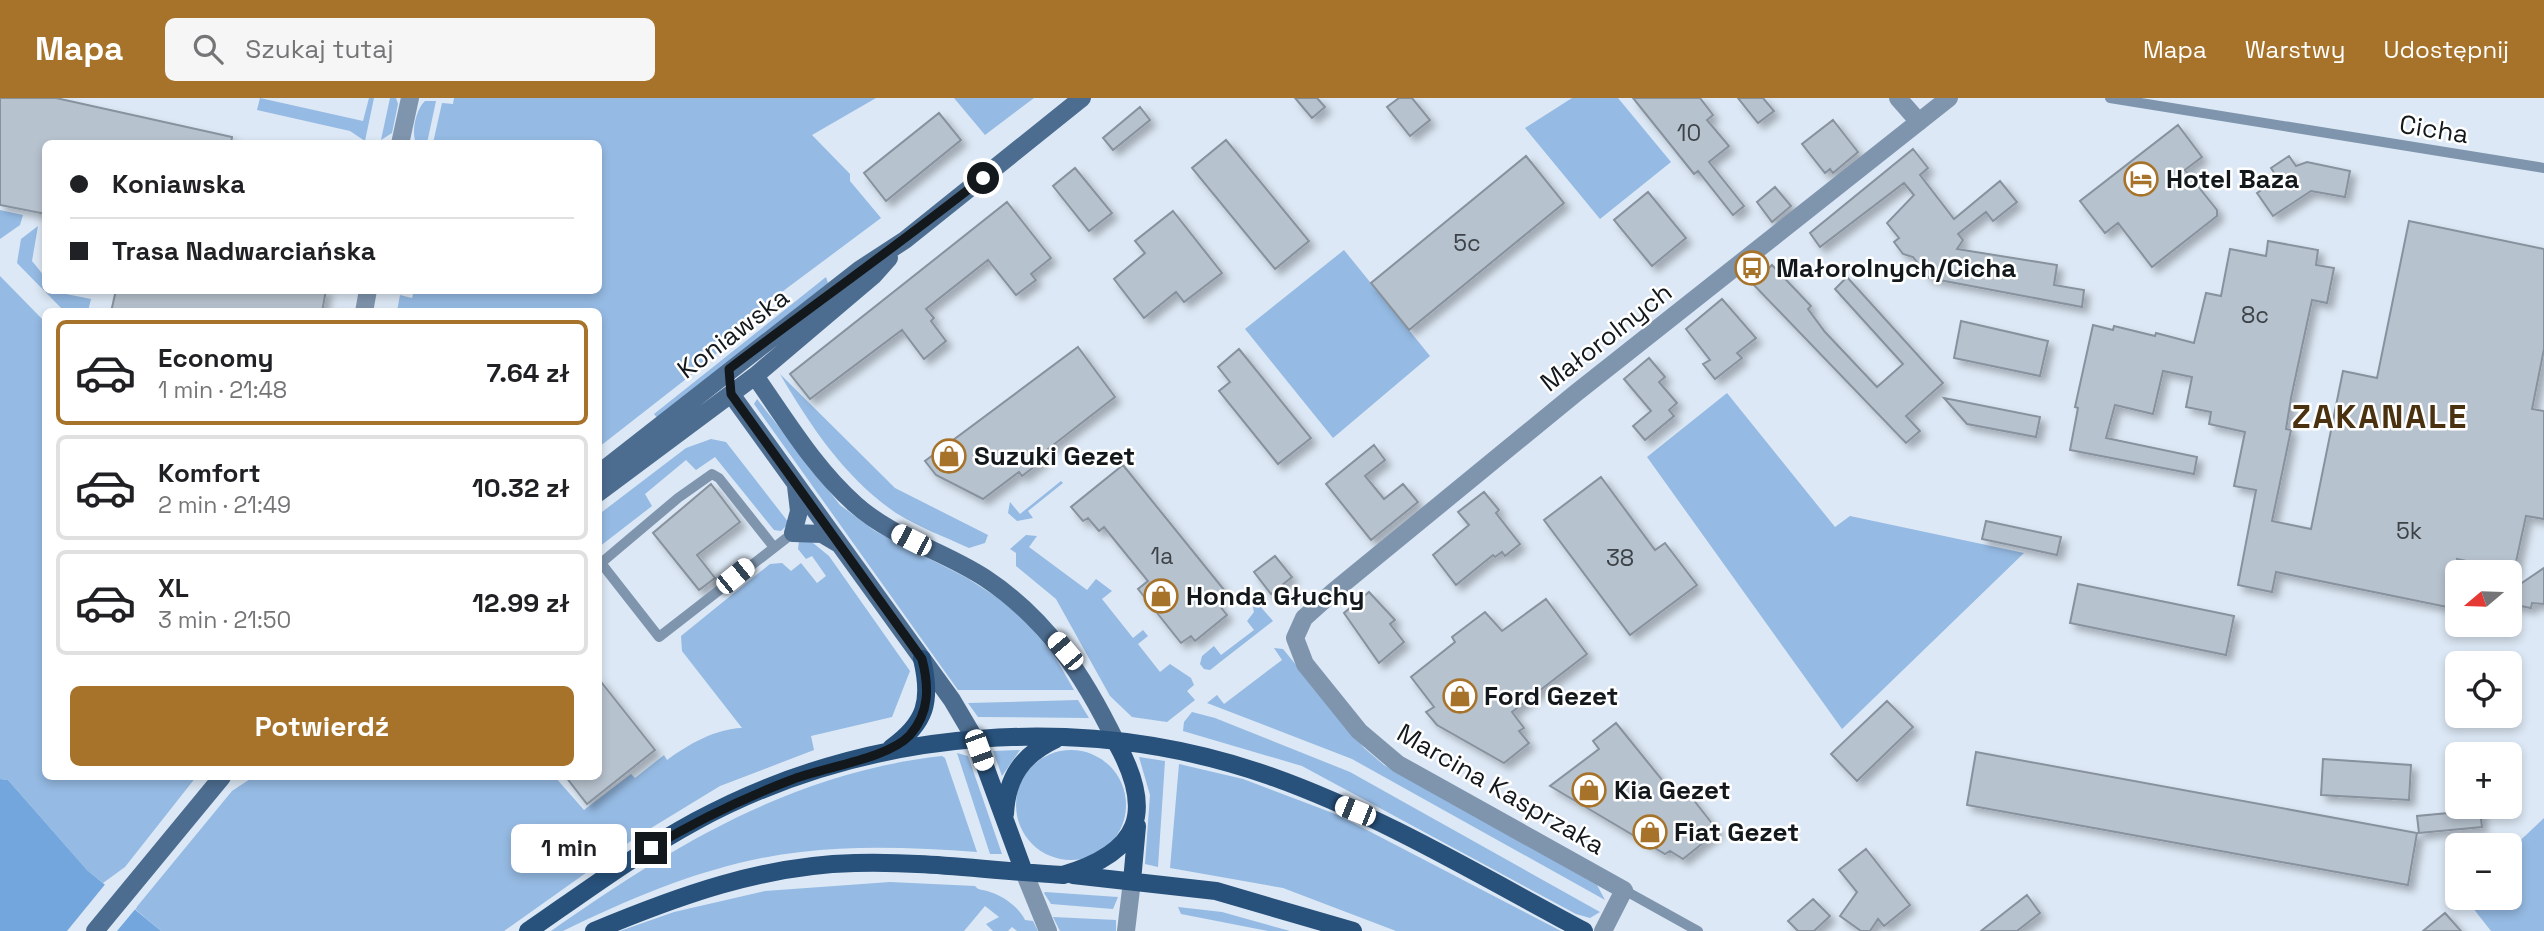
<!DOCTYPE html>
<html lang="pl">
<head>
<meta charset="utf-8">
<style>
	:root { --surface:#fff; --page:#f6f6f6; --text:#202124; --muted:#757577; --line:#e0e0e0; --accent:#a7732b }
	body { margin:0; font-family:"Space Grotesk",sans-serif; background:var(--page); color:var(--text); height:100vh; display:flex; flex-direction:column; font-size:26px; white-space:nowrap }
	* { box-sizing:border-box; margin:0 }
	p { font-size:23px; color:var(--muted) }
	.icon { flex:none; width:38px; height:38px; fill:none; stroke:currentColor; stroke-width:2; stroke-linecap:round; stroke-linejoin:round }
	.map { position:relative; flex:1; overflow:hidden }
	.panel { position:absolute; left:42px; top:210px; width:560px; height:472px; display:flex; flex-direction:column; background:var(--surface); border-radius:10px; box-shadow:0 4px 10px #0003 }
	.panel>* { flex:none }
	.top-card { position:absolute; left:42px; top:42px; width:560px; height:154px; border-radius:10px; box-shadow:0 4px 10px #0003; display:grid; align-content:center; height:154px; padding:0 28px; background:var(--surface) }
	.needle { width:46px; rotate:251deg }
	.buttons { position:absolute; left:2445px; top:462px; display:grid; gap:14px }
	.buttons a { display:grid; place-items:center; width:77px; height:77px; border-radius:10px; background:var(--surface); box-shadow:0 4px 10px #0003; font-size:35px }
	.end { position:absolute; width:32px; height:32px; margin:-16px; border:9px solid #13181c; background:#fff; box-shadow:0 0 0 4px #fff }
	.from { border-radius:50% }
	.bubble { position:absolute; height:49px; border-radius:10px; background:var(--surface); box-shadow:0 4px 10px #0003; font-size:23px; font-weight:600; line-height:49px; text-align:center }
	.car { position:absolute; width:21px; height:42px; margin:-21px -10px; border-radius:9px; box-shadow:0 0 5px 2px #0007; background:linear-gradient(#fff 24%,#345 0 40%,#fff 0 76%,#345 0 86%,#fff 0) }
	.top-card b { display:flex; align-items:center; gap:24px; height:66px; font-size:26px }
	.top-card b+b { border-top:2px solid var(--line) }
	.top-card i { width:18px; height:18px; background:var(--text) }
	ul { padding:12px 0 0; list-style:none }
	li { display:flex; align-items:center; gap:21px; height:105px; margin:0 14px 10px; padding:0 14px; border:4px solid var(--line); border-radius:10px }
	li div { flex:1 }
	li b { display:block; font-size:26px }
	li em { font-style:normal; font-weight:600 }
	li.on { border-color:var(--accent) }
	li>.icon { width:63px; height:63px; stroke-width:1.5 }
	.cta { display:flex; gap:14px; margin-top:auto; padding:14px 28px }
	.cta a { flex:1; height:80px; border-radius:10px; background:var(--accent); color:#fff; font-size:28px; font-weight:600; line-height:80px; text-align:center }
	header { display:flex; align-items:center; gap:42px; box-sizing:border-box; height:98px; padding:0 35px; background:var(--accent); color:#fff }
	header strong { font-size:33px }
	nav { display:flex; gap:38px; margin-inline-start:auto; font-size:24px }
	.search { width:490px; height:63px; background:var(--page); display:flex; align-items:center; gap:18px; box-sizing:border-box; padding:0 24px; border-radius:10px; color:var(--muted); font-size:26px }
	.map>svg:first-child { display:block }
	.green { fill:#95bae3 }
	.water { fill:#72a6dd }
	.pier { fill:#dce8f5 }
	.building { fill:#b6c2ce; stroke:#87929e; stroke-width:2; filter:url(#shadow) }
	.lines { fill:none; stroke-linecap:round; stroke-linejoin:round }
	.service { stroke:#7f95ad; stroke-width:10 }
	.minor { stroke:#7f95ad; stroke-width:18 }
	.tertiary { stroke:#7f95ad; stroke-width:18 }
	.secondary { stroke:#4d6d90; stroke-width:18 }
	.primary { stroke:#28517b; stroke-width:18 }
	.route { stroke:#13181c; stroke-width:9 }
	.labels { text-anchor:middle; dominant-baseline:central; stroke-width:5; stroke-linejoin:round; paint-order:stroke }
	.number-label { font-size:23px; fill:#3c4248 }
	.street-label { font-size:26px; fill:#13181c; stroke:#fff }
	.poi-label { font-size:26px; font-weight:bold; fill:#13181c; stroke:#fff; text-anchor:start }
	.district-label { font-size:33px; font-weight:bold; letter-spacing:2px; fill:#4a310f; stroke:#fff }
</style>
</head>
<body>
<header>
<strong>Mapa</strong>
<div class="search"><svg class="icon" aria-label="search" viewBox="0 0 24 24"><circle cx="10" cy="10" r="6"/><path d="M15 15l6 6"/></svg>Szukaj tutaj</div>
<nav><a>Mapa</a><a>Warstwy</a><a>Udostępnij</a></nav>
</header>
<div class="map">
<svg width="2544" height="833" viewBox="0 0 2544 833">
	<defs>
		<filter id="shadow"><feDropShadow dx="5.5" dy="5.5" stdDeviation="3.5" flood-color="#0004"/></filter>
	</defs>
	<rect width="100%" height="100%" fill="#dce8f5"/>
	<path class="green" d="M 260,0 L 363,23 L 369,0 L 374,0 L 365,43 L 350,33 L 257,12 Z
		M 390,0 L 396,0 L 398,6 L 392,35 L 381,42 Z
		M 454,0 L 876,0 L 812,37 L 850,76 L 850,83 L 881,120 L 755,214 L 756,219 L 704,267 L 599,349 L 598,214 L 397,213 L 400,197 L 412,200 L 414,193 L 598,192 L 598,46 L 433,45 L 442,5 L 453,6 Z
		M 954,0 L 1034,0 L 985,37 Z
		M 1572,0 L 1618,0 L 1671,64 L 1600,121 L 1525,30 Z
		M 425,3 L 436,3 L 427,45 L 416,45 C 411,34 416,11 425,3 Z
		M 0,112 L 23,117 L 20,127 L 0,141 Z
		M 38,128 L 32,163 L 45,179 L 46,192 L 91,201 L 88,213 L 64,213 L 17,165 L 21,141 Z
		M 1344,152 L 1430,258 L 1333,340 L 1245,231 Z
		M 0,178 L 45,224 L 46,408 L 42,412 L 46,416 L 46,679 L 196,679 L 125,769 L 103,785 L 87,772 L 8,682 L 0,681 Z
		M 826,179 L 828,185 L 658,321 L 654,316 Z
		M 780,276 L 895,390 L 988,437 L 985,445 L 969,450 C 945,439 918,429 896,415 C 845,380 811,329 780,276 Z
		M 1727,295 L 1835,429 L 1850,418 L 2024,455 L 1842,631 L 1647,359 Z
		M 757,301 L 840,407 L 875,433 L 967,480 L 998,500 L 1023,520 L 1054,557 L 1074,592 L 958,592 L 754,306 Z
		M 711,341 L 726,344 L 789,425 L 781,433 L 774,432 L 715,359 L 696,372 L 686,362 L 645,396 L 652,408 L 599,449 L 599,420 L 602,414 L 686,350 Z
		M 1061,383 L 1063,385 L 1028,413 L 1033,420 L 1017,423 L 1008,415 L 1010,404 L 1020,416 Z
		M 1026,437 L 1037,438 L 1029,449 L 1087,492 L 1096,481 L 1112,493 L 1102,501 L 1133,540 L 1143,532 L 1148,538 L 1138,546 L 1160,574 L 1170,566 L 1191,580 L 1194,587 L 1187,593 L 1195,602 L 1167,624 L 1132,619 L 1110,598 L 1056,501 L 1016,468 L 1016,455 L 1010,451 Z
		M 807,440 L 829,458 L 910,573 L 892,619 L 811,638 L 814,652 L 720,688 L 638,738 L 504,833 L 161,833 L 135,811 L 232,693 L 253,679 L 555,679 L 584,712 L 631,676 L 635,680 L 664,657 L 667,662 C 689,646 715,631 742,630 L 682,553 L 681,538 L 770,466 L 782,465 L 791,473 L 801,465 L 817,485 L 826,478 L 812,458 L 806,461 L 798,451 L 799,443 Z
		M 1250,497 L 1273,523 L 1210,572 L 1204,571 L 1200,566 L 1202,558 L 1214,548 L 1221,557 L 1254,532 L 1247,523 L 1254,514 Z
		M 1274,550 L 1283,551 L 1364,650 L 1384,667 L 1597,787 L 1605,802 L 1352,661 L 1207,605 L 1217,597 L 1224,606 L 1282,562 Z
		M 1078,602 L 1089,620 L 978,619 L 968,605 Z
		M 1192,614 L 1215,620 L 1350,674 L 1600,814 L 1590,820 L 1576,816 L 1302,668 L 1183,633 L 1184,624 Z
		M 1020,652 L 1002,678 L 993,653 Z
		M1016 707a55 55 0 1 1 110 0a55 55 0 1 1-110 0Z
		M 957,655 L 968,658 L 1002,756 L 990,756 Z
		M 942,658 L 945,660 L 977,754 C 919,750 859,747 801,754 C 718,763 637,797 563,833 L 551,833 C 670,749 794,674 942,658 Z
		M 1139,659 L 1165,663 L 1158,769 L 1145,766 L 1150,697 Z
		M 1179,666 L 1243,681 L 1338,717 L 1561,833 L 1396,833 L 1283,790 L 1170,770 Z
		M 2544,720 L 2544,833 L 2491,833 L 2465,800 L 2510,800 L 2510,752 Z
		M 890,784 L 975,788 C 979,793 982,791 990,794 C 1003,798 1019,809 1025,822 L 1033,823 L 1038,833 L 1017,833 L 1012,829 L 1008,833 L 993,833 L 986,826 L 999,819 L 985,808 L 964,833 L 620,833 L 674,814 L 765,793 Z
		M 1044,795 L 1045,794 L 1118,799 L 1113,811 L 1051,806 Z
		M 1178,809 L 1222,814 L 1290,833 L 1268,833 L 1181,816 Z
		M 1053,819 L 1116,822 L 1116,833 L 1060,833 Z"/>
	<path class="water" d="M 0,681 L 8,682 L 87,772 L 161,833 L 0,833 Z"/>
	<path class="pier" d="M 107,784 L 137,809 L 117,833 L 67,833 Z"/>
	<path class="building" d="M 0,0 L 56,0 L 232,39 L 231,46 L 46,46 L 46,116 L 0,107 Z
		M 1295,0 L 1317,0 L 1325,9 L 1312,20 Z
		M 1399,0 L 1412,0 L 1430,22 L 1410,38 L 1387,9 Z
		M 1633,0 L 1700,0 L 1713,17 L 1707,22 L 1729,48 L 1709,64 L 1744,108 L 1733,117 L 1698,73 L 1694,76 Z
		M 1738,0 L 1763,0 L 1774,13 L 1758,25 Z
		M 1140,9 L 1150,22 L 1113,52 L 1103,40 Z
		M 939,15 L 961,42 L 886,103 L 864,75 Z
		M 1833,22 L 1858,54 L 1833,75 L 1830,71 L 1825,75 L 1802,46 Z
		M 2178,27 L 2202,59 L 2185,72 L 2217,112 L 2217,118 L 2152,169 L 2118,125 L 2105,135 L 2080,103 Z
		M 1226,42 L 1309,143 L 1275,171 L 1192,70 Z
		M 1913,51 L 1928,70 L 1920,77 L 1954,121 L 2000,83 L 2017,104 L 1993,123 L 1986,114 L 1958,136 L 1963,142 L 1957,151 L 2057,167 L 2054,187 L 2084,192 L 2082,209 L 1929,180 L 1913,159 L 1903,156 L 1894,144 L 1899,140 L 1887,125 L 1914,97 L 1904,85 L 1820,149 L 1810,135 Z
		M 1526,58 L 1564,105 L 1409,232 L 1371,185 Z
		M 2289,58 L 2296,68 L 2307,64 L 2350,73 L 2345,99 L 2311,93 L 2273,118 L 2257,95 L 2278,81 L 2271,70 Z
		M 1075,70 L 1112,115 L 1089,133 L 1053,88 Z
		M 1775,89 L 1791,108 L 1772,124 L 1757,104 Z
		M 1648,94 L 1686,140 L 1652,168 L 1614,122 Z
		M 1007,104 L 1051,160 L 1031,176 L 1036,182 L 1016,197 L 988,162 L 926,211 L 934,220 L 931,223 L 946,243 L 924,261 L 902,232 L 810,301 L 790,276 Z
		M 1173,113 L 1222,175 L 1184,204 L 1176,194 L 1144,220 L 1114,181 L 1145,155 L 1135,143 Z
		M 2409,123 L 2544,151 L 2544,251 L 2532,311 L 2544,313 L 2544,421 L 2526,418 L 2514,473 L 2457,461 L 2457,511 L 2276,474 L 2272,494 L 2238,487 L 2256,392 L 2234,388 L 2245,334 L 2209,326 L 2211,314 L 2186,309 L 2192,279 L 2163,273 L 2153,316 L 2115,307 L 2106,340 L 2197,359 L 2194,376 L 2070,352 L 2078,310 L 2075,309 L 2093,227 L 2113,232 L 2114,228 L 2155,238 L 2156,235 L 2194,245 L 2206,195 L 2221,198 L 2230,151 L 2266,158 L 2268,143 L 2318,152 L 2316,167 L 2334,170 L 2327,205 L 2312,202 L 2291,300 L 2286,331 L 2291,332 L 2272,423 L 2311,431 L 2343,273 L 2377,280 Z
		M 1772,167 L 1811,208 L 1808,211 L 1825,234 L 1877,289 L 1903,266 L 1835,191 L 1847,179 L 1943,285 L 1906,318 L 1920,333 L 1906,345 L 1752,185 Z
		M 116,192 L 326,192 L 322,214 L 111,214 Z
		M 1722,201 L 1756,240 L 1737,255 L 1742,260 L 1715,281 L 1703,266 L 1710,262 L 1686,231 Z
		M 1961,223 L 2048,243 L 2040,278 L 1954,260 Z
		M 1078,249 L 1115,299 L 1039,358 L 1043,362 L 1022,378 L 1019,374 L 983,401 L 936,377 L 925,363 Z
		M 1239,251 L 1311,340 L 1278,366 L 1219,293 L 1230,284 L 1218,269 Z
		M 1649,260 L 1665,279 L 1659,284 L 1677,305 L 1669,312 L 1674,318 L 1645,342 L 1633,328 L 1651,313 L 1624,281 Z
		M 1944,300 L 2040,319 L 2036,339 L 1967,326 Z
		M 1374,347 L 1385,362 L 1365,378 L 1384,401 L 1403,386 L 1418,404 L 1371,442 L 1326,386 Z
		M 1123,367 L 1225,493 L 1215,502 L 1227,517 L 1195,543 L 1191,538 L 1181,545 L 1138,491 L 1148,483 L 1104,429 L 1099,433 L 1088,420 L 1083,423 L 1071,409 Z
		M 1601,379 L 1655,452 L 1665,445 L 1697,487 L 1630,537 L 1544,422 Z
		M 711,386 L 740,424 L 697,457 L 715,480 L 699,492 L 653,435 Z
		M 1484,394 L 1499,412 L 1496,415 L 1520,446 L 1505,458 L 1502,454 L 1495,459 L 1493,457 L 1456,487 L 1433,457 L 1469,427 L 1458,414 Z
		M 1986,423 L 2061,439 L 2057,457 L 1982,441 Z
		M 1275,458 L 1292,479 L 1271,496 L 1254,474 Z
		M 2544,470 L 2544,506 L 2532,505 L 2531,510 L 2510,506 L 2510,493 Z
		M 2078,486 L 2234,518 L 2226,557 L 2070,525 Z
		M 1369,494 L 1395,522 L 1390,526 L 1404,544 L 1379,565 L 1344,515 Z
		M 1546,501 L 1587,556 L 1512,614 L 1524,630 L 1519,633 L 1529,645 L 1504,665 L 1437,627 L 1426,614 L 1434,609 L 1411,579 L 1455,544 L 1452,539 L 1485,514 L 1502,533 Z
		M 598,580 L 655,652 L 587,706 L 566,679 L 598,679 Z
		M 1887,603 L 1913,629 L 1857,683 L 1831,656 Z
		M 1616,625 L 1675,698 L 1685,691 L 1718,733 L 1683,761 L 1670,753 L 1665,756 L 1550,688 L 1599,651 L 1593,643 Z
		M 1976,654 L 2417,735 L 2408,787 L 1967,707 Z
		M 2323,661 L 2411,667 L 2409,702 L 2321,697 Z
		M 2480,712 L 2482,729 L 2419,735 L 2417,718 Z
		M 1866,751 L 1910,807 L 1884,828 L 1878,821 L 1870,833 L 1861,833 L 1840,818 L 1857,794 L 1839,772 Z
		M 2027,797 L 2040,815 L 2017,833 L 1981,833 Z
		M 1813,801 L 1830,818 L 1814,833 L 1798,833 L 1788,823 Z
		M 2445,815 L 2461,833 L 2423,833 Z"/>
	<g class="lines">
		<path class="service" d="M 2110,0 L 2544,70
			M 601,465 L 678,400 L 712,376 L 719,380 L 773,448
			M 598,467 L 601,465 L 659,539 L 793,435
			M 1624,792 L 1698,833"/>
		<path class="minor" d="M 1898,0 L 1919,24
			M 1024,774 L 1048,833
			M 1126,833 L 1132,783
			M 1603,833 L 1624,792 L 1398,666 L 1359,633 L 1305,566 L 1295,540 L 1304,520 L 1333,494 L 1576,295 L 1949,0"/>
		<path class="tertiary" d="M 400,46 L 410,0
			M 364,214 L 368,192"/>
		<path class="secondary" d="M 755,278 C 786,322 815,371 856,407 C 893,440 944,453 985,480 C 1047,521 1084,578 1116,644
			M 731,296 L 952,602 L 975,641
			M 598,376 L 859,172 L 905,142 L 1082,0
			M 598,395 L 755,278 L 873,178 L 889,160
			M 793,435 L 799,413 L 796,388
			M 793,435 L 822,436 L 839,446
			M 95,833 L 222,679"/>
		<path class="primary" d="M 975,641 L 1024,774
			M 891,650 C 926,625 932,603 922,561
			M 1005,716 C 1007,679 1022,657 1056,641
			M 1073,777 L 1216,793 L 1353,833
			M 1132,783 L 1137,728
			M 528,833 C 583,795 637,755 696,723 C 870,629 1084,613 1270,678 C 1380,717 1481,778 1584,833
			M 594,833 C 678,798 763,767 855,765 C 924,763 994,773 1063,777 C 1141,754 1155,714 1116,644"/>
	</g>
	<g class="lines">
		<path class="route" d="M 651,750 C 696,723 741,701 791,682 C 823,669 888,661 910,637 C 930,614 929,588 922,561 L 731,296 L 729,271 C 813,207 900,146 983,80"/>
	</g>
	<defs>
		<symbol id="hotel-ring" viewBox="-11 -11 22 22"><circle r="9.5" fill="#fff" stroke="#a7732b" stroke-width="1.5"/><path d="M-6-4.5h1.5V1H6V5H4.5V3h-9V5H-6ZM-4 0a1.8 1.8 0 1 1 3.6 0ZM.5 0V-2.5h3Q6-2.5 6 0Z" fill="#a7732b"/></symbol>
		<symbol id="bus-ring" viewBox="-11 -11 22 22"><circle r="9.5" fill="#fff" stroke="#a7732b" stroke-width="1.5"/><path d="M-5-6H5V4H4V6H2V4H-2V6H-4V4H-5ZM-3.5-4V0h7V-4ZM-3.5 1.2v1.5H-2V1.2ZM2 1.2v1.5H3.5V1.2Z" fill="#a7732b"/></symbol>
		<symbol id="shop-ring" viewBox="-11 -11 22 22"><circle r="9.5" fill="#fff" stroke="#a7732b" stroke-width="1.5"/><path d="M-5-2.5h2.3a2.7 3.5 0 0 1 5.4 0H5L5.5 6h-11ZM-1.5-2.5h3a1.5 2.3 0 0 0-3 0Z" fill="#a7732b"/></symbol>
	</defs>
	<g fill-rule="evenodd">
		<use href="#hotel-ring" x="2122" y="62" width="38" height="38"/>
		<use href="#bus-ring" x="1733" y="151" width="38" height="38"/>
		<use href="#shop-ring" x="930" y="339" width="38" height="38"/>
		<use href="#shop-ring" x="1142" y="479" width="38" height="38"/>
		<use href="#shop-ring" x="1441" y="579" width="38" height="38"/>
		<use href="#shop-ring" x="1570" y="673" width="38" height="38"/>
		<use href="#shop-ring" x="1631" y="715" width="38" height="38"/>
	</g>
	<g class="labels">
		<g class="number-label">
			<text x="1689" y="35">10</text>
			<text x="1467" y="145">5c</text>
			<text x="2255" y="217">8c</text>
			<text x="2409" y="433">5k</text>
			<text x="1162" y="458">1a</text>
			<text x="1620" y="460">38</text>
		</g>
		<g class="street-label">
			<text transform="translate(2434 31) rotate(9)">Cicha</text>
			<text transform="translate(733 235) rotate(-37)">Koniawska</text>
			<text transform="translate(1606 239) rotate(-38)">Małorolnych</text>
			<text transform="translate(1501 691) rotate(30)">Marcina Kasprzaka</text>
		</g>
		<g class="poi-label">
			<text x="2166" y="81">Hotel Baza</text>
			<text x="1776" y="170">Małorolnych/Cicha</text>
			<text x="974" y="358">Suzuki Gezet</text>
			<text x="1186" y="498">Honda Głuchy</text>
			<text x="1484" y="598">Ford Gezet</text>
			<text x="1614" y="692">Kia Gezet</text>
			<text x="1674" y="734">Fiat Gezet</text>
		</g>
		<g class="district-label">
			<text x="2380" y="319">ZAKANALE</text>
		</g>
	</g>
</svg>
<div class="buttons">
<a><svg class="needle" viewBox="-14 -14 28 28"><path d="M0-13l5 13h-10z" fill="#e53935"/><path d="M0 13l5-13h-10z" fill="#757577"/></svg></a>
<a><svg class="icon" aria-label="locate" viewBox="0 0 24 24"><circle cx="12" cy="12" r="6"/><path d="M12 2v4M12 18v4M2 12h4M18 12h4"/></svg></a>
<a>+</a>
<a>−</a>
</div>
<i class="end from" style="left:983px;top:80px"></i>
<i class="end" style="left:651px;top:750px"></i>
<div class="bubble" style="left:511px;top:726px;width:116px">1 min</div>
<i class="car" style="left:911px;top:442px;rotate:297deg"></i>
<i class="car" style="left:735px;top:478px;rotate:51deg"></i>
<i class="car" style="left:1065px;top:553px;rotate:320deg"></i>
<i class="car" style="left:979px;top:652px;rotate:160deg"></i>
<i class="car" style="left:1355px;top:713px;rotate:292deg"></i>
<div class="top-card">
<b><i class="from"></i>Koniawska</b>
<b><i></i>Trasa Nadwarciańska</b>
</div>
<section class="panel">
<ul>
<li class="on"><svg class="icon" aria-label="car" viewBox="0 0 24 24"><path d="M5 17H2v-5l4-1 3-4h7l3 4 3 1v5h-3M9 17h6M6 11h13"/><circle cx="7" cy="17" r="2"/><circle cx="17" cy="17" r="2"/></svg><div><b>Economy</b><p>1 min · 21:48</p></div><em>7.64 zł</em></li>
<li><svg class="icon" aria-label="car" viewBox="0 0 24 24"><path d="M5 17H2v-5l4-1 3-4h7l3 4 3 1v5h-3M9 17h6M6 11h13"/><circle cx="7" cy="17" r="2"/><circle cx="17" cy="17" r="2"/></svg><div><b>Komfort</b><p>2 min · 21:49</p></div><em>10.32 zł</em></li>
<li><svg class="icon" aria-label="car" viewBox="0 0 24 24"><path d="M5 17H2v-5l4-1 3-4h7l3 4 3 1v5h-3M9 17h6M6 11h13"/><circle cx="7" cy="17" r="2"/><circle cx="17" cy="17" r="2"/></svg><div><b>XL</b><p>3 min · 21:50</p></div><em>12.99 zł</em></li>
</ul>
<div class="cta"><a>Potwierdź</a></div>
</section>
</div>
</body>
</html>
